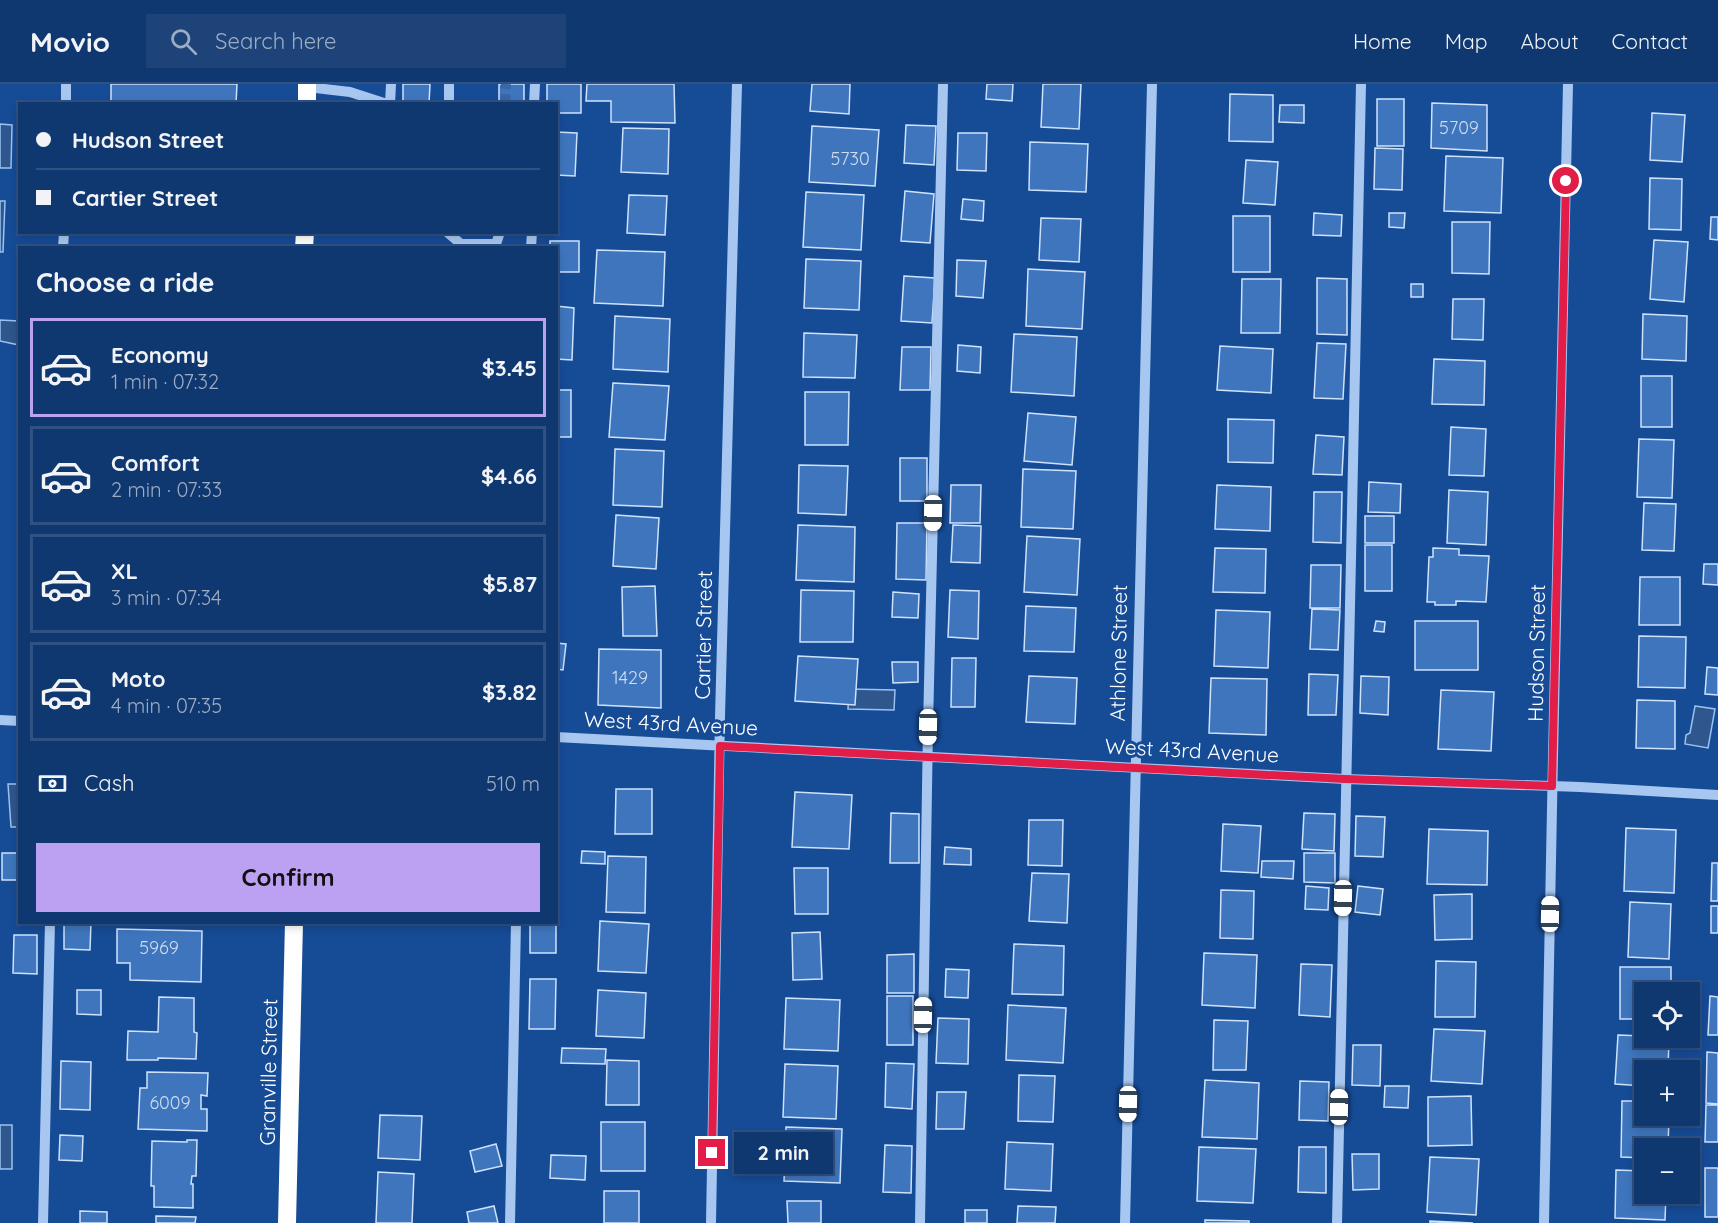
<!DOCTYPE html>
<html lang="en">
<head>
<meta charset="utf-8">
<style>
	:root { --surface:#103870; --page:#1e4378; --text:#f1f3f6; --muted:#9cacc3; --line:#305283; --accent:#bca0f2 }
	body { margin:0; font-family:Quicksand,sans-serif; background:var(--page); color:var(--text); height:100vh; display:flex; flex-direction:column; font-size:22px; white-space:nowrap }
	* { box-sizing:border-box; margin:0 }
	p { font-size:20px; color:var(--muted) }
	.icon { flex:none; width:33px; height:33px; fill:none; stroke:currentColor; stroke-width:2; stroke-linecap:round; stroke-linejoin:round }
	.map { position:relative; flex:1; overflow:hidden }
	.sheet { position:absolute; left:18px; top:162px; width:540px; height:678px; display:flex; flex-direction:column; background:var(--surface); border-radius:0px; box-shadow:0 3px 9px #0003,0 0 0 2px var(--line) }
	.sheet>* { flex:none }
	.hud { position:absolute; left:18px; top:18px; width:540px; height:132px; border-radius:0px; box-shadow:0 3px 9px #0003,0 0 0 2px var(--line); display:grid; align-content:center; height:132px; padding:0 18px; background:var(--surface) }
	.buttons { position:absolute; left:1634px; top:898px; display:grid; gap:12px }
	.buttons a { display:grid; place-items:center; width:66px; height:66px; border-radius:0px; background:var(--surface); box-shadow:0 3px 9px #0003,0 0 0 2px var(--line); font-size:30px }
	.end { position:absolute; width:27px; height:27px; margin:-14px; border:8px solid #e11d48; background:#fff; box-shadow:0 0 0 3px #fff }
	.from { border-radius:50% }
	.bubble { position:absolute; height:42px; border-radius:0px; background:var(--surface); box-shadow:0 3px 9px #0003,0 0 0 2px var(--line); font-size:20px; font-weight:700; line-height:42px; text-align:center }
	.car { position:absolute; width:18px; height:36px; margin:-18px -9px; border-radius:8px; box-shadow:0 0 4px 2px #0007; background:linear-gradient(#fff 24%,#345 0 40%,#fff 0 76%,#345 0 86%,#fff 0) }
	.hud b { display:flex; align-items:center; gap:21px; height:57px; font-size:22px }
	.hud b+b { border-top:2px solid var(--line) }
	.hud i { width:15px; height:15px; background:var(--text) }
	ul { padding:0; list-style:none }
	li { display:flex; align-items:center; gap:18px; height:99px; margin:0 12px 9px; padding:0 6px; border:3px solid var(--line); border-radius:0px }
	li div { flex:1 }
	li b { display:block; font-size:22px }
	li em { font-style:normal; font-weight:700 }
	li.active { border-color:var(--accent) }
	li>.icon { width:54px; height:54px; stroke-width:1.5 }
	h2 { padding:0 18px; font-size:27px; line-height:72px }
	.pay { display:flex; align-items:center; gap:15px; height:66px; padding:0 18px; font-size:22px }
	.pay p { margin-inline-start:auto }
	.cta { display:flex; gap:12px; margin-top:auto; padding:12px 18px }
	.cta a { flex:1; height:69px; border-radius:0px; background:var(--accent); color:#111; font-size:24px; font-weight:700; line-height:69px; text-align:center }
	header { display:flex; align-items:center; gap:36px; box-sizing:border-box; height:84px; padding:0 30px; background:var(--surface); border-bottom:2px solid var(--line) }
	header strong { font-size:28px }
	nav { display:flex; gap:33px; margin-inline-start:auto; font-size:21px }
	.search { width:420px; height:54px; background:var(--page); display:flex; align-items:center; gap:15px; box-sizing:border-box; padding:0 21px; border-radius:0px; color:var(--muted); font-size:22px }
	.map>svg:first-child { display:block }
	.water { fill:#2f568d; stroke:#99c2f4; stroke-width:1.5 }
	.building { fill:#3e75bd; stroke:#cee2fc; stroke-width:1.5 }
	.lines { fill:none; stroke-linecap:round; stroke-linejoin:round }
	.minor-tunnel { stroke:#3966a6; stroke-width:10; stroke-dasharray:10 5; stroke-linecap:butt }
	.minor { stroke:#a7c7f1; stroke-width:10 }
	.highway { stroke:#fff; stroke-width:18 }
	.route { stroke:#e11d48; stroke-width:8 }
	.labels { text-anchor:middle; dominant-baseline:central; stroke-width:6; stroke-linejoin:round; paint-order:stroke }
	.number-label { font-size:18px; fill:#cfdcee }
	.street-label { font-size:21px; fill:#fff; stroke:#164b96 }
</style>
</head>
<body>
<header>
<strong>Movio</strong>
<div class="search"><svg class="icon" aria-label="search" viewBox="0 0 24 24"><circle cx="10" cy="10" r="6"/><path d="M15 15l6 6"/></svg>Search here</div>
<nav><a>Home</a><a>Map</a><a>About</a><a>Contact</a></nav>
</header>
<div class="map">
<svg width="1718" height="1139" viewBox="0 0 1718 1139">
	<rect width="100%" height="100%" fill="#164b96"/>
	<path class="water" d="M 0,40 L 12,41 L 11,84 L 0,84 Z
		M 0,117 L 5,117 L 3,168 L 0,168 Z
		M 0,236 L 19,237 L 19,261 L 0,257 Z
		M 849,605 L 895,606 L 894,626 L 848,625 Z
		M 1695,622 L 1715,625 L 1708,664 L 1685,660 L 1686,651 L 1690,649 Z
		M 8,700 L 19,700 L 19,743 L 11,743 Z
		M 0,1041 L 12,1041 L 12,1085 L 0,1085 Z"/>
	<path class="building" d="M 111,0 L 237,0 L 236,20 L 111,20 Z
		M 403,0 L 430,0 L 429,20 L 403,20 Z
		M 499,0 L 524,0 L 524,20 L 499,20 Z
		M 547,0 L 581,0 L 581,29 L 556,29 L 556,20 L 547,20 Z
		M 587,0 L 674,0 L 675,39 L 611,38 L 611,17 L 586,17 Z
		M 812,0 L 850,0 L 849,30 L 810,27 Z
		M 987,0 L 1013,0 L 1012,17 L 986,15 Z
		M 1043,0 L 1081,0 L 1079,45 L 1041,43 Z
		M 1230,10 L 1273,11 L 1273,58 L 1229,57 Z
		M 1377,15 L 1404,15 L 1404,62 L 1377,62 Z
		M 1432,19 L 1487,21 L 1487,67 L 1431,64 Z
		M 1280,21 L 1304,21 L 1304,39 L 1279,38 Z
		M 1652,29 L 1685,31 L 1682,78 L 1650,76 Z
		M 906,41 L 936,42 L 934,81 L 904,79 Z
		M 812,42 L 879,46 L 875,102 L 809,98 Z
		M 623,44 L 669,45 L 668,90 L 621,88 Z
		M 556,48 L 577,49 L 575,92 L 556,91 Z
		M 958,49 L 987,49 L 986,87 L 957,86 Z
		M 1030,58 L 1088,60 L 1086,108 L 1029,106 Z
		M 1375,64 L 1403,65 L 1402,106 L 1374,105 Z
		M 1446,72 L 1503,74 L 1501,129 L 1444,127 Z
		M 1246,76 L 1278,78 L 1275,121 L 1243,119 Z
		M 1650,94 L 1682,95 L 1681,146 L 1649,145 Z
		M 905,107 L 934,110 L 930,159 L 901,157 Z
		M 806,108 L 864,111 L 861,166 L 803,163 Z
		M 629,111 L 667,112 L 665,151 L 627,149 Z
		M 963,115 L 984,117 L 983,137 L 961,135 Z
		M 1314,129 L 1342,131 L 1341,152 L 1313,151 Z
		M 1389,129 L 1405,129 L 1404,144 L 1389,143 Z
		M 1233,132 L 1270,132 L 1270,188 L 1233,188 Z
		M 1711,133 L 1718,133 L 1718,156 L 1710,155 Z
		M 1041,134 L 1081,135 L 1079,178 L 1039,176 Z
		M 1452,138 L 1490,138 L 1489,190 L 1452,189 Z
		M 1654,156 L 1688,158 L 1684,218 L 1650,215 Z
		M 550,157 L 579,157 L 579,188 L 556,188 L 556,164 L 550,164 Z
		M 597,166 L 665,168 L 663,222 L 594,219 Z
		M 806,175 L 861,177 L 859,226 L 804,224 Z
		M 957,176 L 986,177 L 983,214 L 956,212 Z
		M 1028,185 L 1085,188 L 1082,245 L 1026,242 Z
		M 18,190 L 20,190 L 20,220 L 17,219 Z
		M 904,192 L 935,194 L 932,239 L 901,237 Z
		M 1317,194 L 1347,195 L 1347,251 L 1317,250 Z
		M 1242,195 L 1281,195 L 1280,249 L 1241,249 Z
		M 1411,200 L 1423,200 L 1423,213 L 1411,213 Z
		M 1453,215 L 1484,215 L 1483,256 L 1452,255 Z
		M 556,222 L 574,224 L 572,276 L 556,275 Z
		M 1643,230 L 1687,232 L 1686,277 L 1642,275 Z
		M 615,232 L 670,235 L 668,288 L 613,285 Z
		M 804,249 L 857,251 L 855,294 L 803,293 Z
		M 1014,250 L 1077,253 L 1074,312 L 1011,308 Z
		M 1317,259 L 1346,260 L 1343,315 L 1314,314 Z
		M 958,261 L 981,263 L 980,289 L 957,287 Z
		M 1220,262 L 1273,265 L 1271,309 L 1217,306 Z
		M 902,263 L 931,263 L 930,306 L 900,306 Z
		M 1434,275 L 1485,277 L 1484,321 L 1432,320 Z
		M 1641,292 L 1672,292 L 1672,343 L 1641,343 Z
		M 613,299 L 669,302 L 665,356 L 609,353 Z
		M 556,306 L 571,306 L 571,353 L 556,353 Z
		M 805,308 L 849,308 L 848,361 L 805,361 Z
		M 1028,329 L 1076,333 L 1072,381 L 1024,377 Z
		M 1228,335 L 1274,336 L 1273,379 L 1228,378 Z
		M 1451,343 L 1486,345 L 1484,392 L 1449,391 Z
		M 1316,351 L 1344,353 L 1342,391 L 1313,390 Z
		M 1639,355 L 1674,356 L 1672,414 L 1637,413 Z
		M 615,365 L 664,367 L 662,423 L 613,421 Z
		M 900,374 L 927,374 L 927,417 L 900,417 Z
		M 799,381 L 848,382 L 846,431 L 798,429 Z
		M 1023,385 L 1076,387 L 1073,445 L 1021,443 Z
		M 1369,398 L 1401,400 L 1400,429 L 1368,428 Z
		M 951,401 L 981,401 L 980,439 L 950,439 Z
		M 1217,401 L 1271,403 L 1270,447 L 1215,445 Z
		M 1449,406 L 1488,408 L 1486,461 L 1447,459 Z
		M 1314,408 L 1342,408 L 1341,459 L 1313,458 Z
		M 1644,419 L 1676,420 L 1674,467 L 1642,466 Z
		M 616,431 L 659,434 L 656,485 L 613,482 Z
		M 1365,432 L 1394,432 L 1394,459 L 1365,459 Z
		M 897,439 L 927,439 L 926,496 L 896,495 Z
		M 798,441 L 855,443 L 854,498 L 796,496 Z
		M 953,441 L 981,442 L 980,479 L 951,478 Z
		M 1027,452 L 1080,455 L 1077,511 L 1024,508 Z
		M 1365,461 L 1392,461 L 1392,507 L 1365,507 Z
		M 1215,464 L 1266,465 L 1265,509 L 1213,508 Z
		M 1433,464 L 1459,465 L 1459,471 L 1489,472 L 1486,518 L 1456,517 L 1456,521 L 1435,521 L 1435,518 L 1427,518 L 1429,473 L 1433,473 Z
		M 1704,480 L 1718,480 L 1718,501 L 1703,500 Z
		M 1311,481 L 1341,481 L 1340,524 L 1310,524 Z
		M 1640,493 L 1680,493 L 1680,541 L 1639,541 Z
		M 655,502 L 657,552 L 623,552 L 622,503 Z
		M 801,506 L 854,507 L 853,558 L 800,558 Z
		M 950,506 L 979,507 L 978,555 L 948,553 Z
		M 893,508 L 919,510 L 918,534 L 892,533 Z
		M 19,513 L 20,513 L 20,564 L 18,564 Z
		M 1026,522 L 1076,524 L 1074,568 L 1024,567 Z
		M 1312,525 L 1340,526 L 1338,566 L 1310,565 Z
		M 1216,526 L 1270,528 L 1268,584 L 1214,582 Z
		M 1376,537 L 1385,538 L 1384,548 L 1374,547 Z
		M 1415,537 L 1478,537 L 1478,586 L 1415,586 Z
		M 1639,552 L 1686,553 L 1685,604 L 1638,603 Z
		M 556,559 L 566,560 L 563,586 L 556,585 Z
		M 599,565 L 661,566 L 661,624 L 598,621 Z
		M 798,572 L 858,575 L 855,621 L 795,617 Z
		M 952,574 L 976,574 L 975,623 L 951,623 Z
		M 892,578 L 918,578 L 918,598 L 893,599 Z
		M 1707,583 L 1718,584 L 1718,611 L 1705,610 Z
		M 1309,590 L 1338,591 L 1336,631 L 1308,631 Z
		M 1029,592 L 1077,594 L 1075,640 L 1026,638 Z
		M 1361,592 L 1389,593 L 1388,631 L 1360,629 Z
		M 1211,594 L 1267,595 L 1266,651 L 1209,649 Z
		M 1441,606 L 1494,608 L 1491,667 L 1438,665 Z
		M 1637,616 L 1675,617 L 1675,665 L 1636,664 Z
		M 616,705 L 652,705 L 652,750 L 615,750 Z
		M 795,708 L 852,711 L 849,765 L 792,763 Z
		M 891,729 L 919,730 L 919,779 L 890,779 Z
		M 1304,729 L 1335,730 L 1334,767 L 1302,765 Z
		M 1356,732 L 1385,733 L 1383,773 L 1355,772 Z
		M 1029,736 L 1063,736 L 1062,782 L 1028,781 Z
		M 1223,740 L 1261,742 L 1258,789 L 1221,787 Z
		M 1626,744 L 1676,746 L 1674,809 L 1624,807 Z
		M 1429,745 L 1488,747 L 1487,801 L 1427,800 Z
		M 945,763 L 971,765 L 971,781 L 944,780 Z
		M 582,767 L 605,768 L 605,780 L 581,779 Z
		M 2,769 L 20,769 L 20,796 L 2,796 Z
		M 1304,769 L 1335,769 L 1335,799 L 1304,798 Z
		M 608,772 L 646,773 L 645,829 L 606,828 Z
		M 1262,777 L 1294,777 L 1293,795 L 1261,793 Z
		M 1712,779 L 1718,779 L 1718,817 L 1711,817 Z
		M 794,784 L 828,784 L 828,830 L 795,830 Z
		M 1032,789 L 1069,790 L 1067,839 L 1029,837 Z
		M 1306,802 L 1329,804 L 1328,826 L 1305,825 Z
		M 1358,802 L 1383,805 L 1380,831 L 1355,828 Z
		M 1221,806 L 1254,807 L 1253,855 L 1220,854 Z
		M 1472,810 L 1472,855 L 1435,856 L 1434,811 Z
		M 1630,818 L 1671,820 L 1669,875 L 1628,873 Z
		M 1711,822 L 1718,822 L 1718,849 L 1711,849 Z
		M 600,837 L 649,840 L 646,889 L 598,887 Z
		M 64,838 L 91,838 L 90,866 L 64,865 Z
		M 530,838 L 556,838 L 556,869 L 530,869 Z
		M 117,845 L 202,847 L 201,898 L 130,896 L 130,879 L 117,879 Z
		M 820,848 L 822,895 L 793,896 L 792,849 Z
		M 14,851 L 37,851 L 37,890 L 13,889 Z
		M 1014,860 L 1064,862 L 1063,911 L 1012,910 Z
		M 1204,869 L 1257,871 L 1255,924 L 1202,921 Z
		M 914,870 L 914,909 L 887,909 L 887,871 Z
		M 1436,877 L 1476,878 L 1475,933 L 1435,933 Z
		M 1301,880 L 1332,881 L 1330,933 L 1299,931 Z
		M 1620,883 L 1671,883 L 1671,909 L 1644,909 L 1644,935 L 1620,935 Z
		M 946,885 L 969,886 L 968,914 L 945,913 Z
		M 530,895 L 556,895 L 555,945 L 529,945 Z
		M 77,906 L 101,906 L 101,931 L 77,930 Z
		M 598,906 L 646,909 L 644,954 L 596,952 Z
		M 887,912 L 913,912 L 913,961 L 887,961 Z
		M 1710,912 L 1718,913 L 1718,951 L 1708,951 Z
		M 159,913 L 194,914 L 194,948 L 197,949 L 196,975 L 158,974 L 158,976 L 127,976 L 128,947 L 158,948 Z
		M 786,914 L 840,916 L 838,967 L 784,965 Z
		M 1008,921 L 1066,924 L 1063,979 L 1006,976 Z
		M 938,934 L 969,935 L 968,980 L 936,979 Z
		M 1214,936 L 1248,937 L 1246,986 L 1213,986 Z
		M 1434,945 L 1485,947 L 1482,1000 L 1431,997 Z
		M 1618,951 L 1644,952 L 1644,954 L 1669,954 L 1668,987 L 1644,987 L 1644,1002 L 1615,1000 Z
		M 1353,961 L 1381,961 L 1380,1002 L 1352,1001 Z
		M 562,964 L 606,965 L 605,980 L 561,979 Z
		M 1707,968 L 1718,969 L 1718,1020 L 1706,1019 Z
		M 607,976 L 639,977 L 639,1021 L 606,1021 Z
		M 61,977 L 91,978 L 90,1026 L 60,1025 Z
		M 886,979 L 914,980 L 912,1025 L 885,1023 Z
		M 785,980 L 838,982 L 836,1035 L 783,1033 Z
		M 147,988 L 208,989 L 207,1012 L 201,1011 L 201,1025 L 207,1025 L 207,1047 L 138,1045 L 140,1004 L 147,1004 Z
		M 1019,991 L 1055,992 L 1053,1038 L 1018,1037 Z
		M 1205,996 L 1259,999 L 1257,1055 L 1202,1053 Z
		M 1300,997 L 1329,998 L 1328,1037 L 1299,1036 Z
		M 1385,1002 L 1409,1002 L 1408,1024 L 1384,1023 Z
		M 937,1008 L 966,1008 L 964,1045 L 936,1045 Z
		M 1471,1012 L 1472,1061 L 1428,1062 L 1428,1013 Z
		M 1622,1017 L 1644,1017 L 1644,1032 L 1669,1032 L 1668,1065 L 1644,1065 L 1644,1074 L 1621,1073 Z
		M 1706,1021 L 1718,1021 L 1718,1058 L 1705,1058 Z
		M 380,1031 L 422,1032 L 420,1076 L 378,1074 Z
		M 601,1038 L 645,1038 L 645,1087 L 601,1087 Z
		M 786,1043 L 842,1045 L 840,1099 L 784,1097 Z
		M 60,1051 L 83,1052 L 82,1077 L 59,1076 Z
		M 187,1056 L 197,1056 L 196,1092 L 192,1092 L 191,1100 L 193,1100 L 193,1124 L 154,1123 L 154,1102 L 151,1102 L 152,1057 L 187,1058 Z
		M 1007,1058 L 1053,1060 L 1051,1107 L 1005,1105 Z
		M 496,1060 L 502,1082 L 475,1088 L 470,1067 Z
		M 885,1061 L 912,1062 L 911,1109 L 883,1108 Z
		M 1199,1063 L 1256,1065 L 1253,1119 L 1197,1117 Z
		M 1299,1063 L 1326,1063 L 1326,1109 L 1298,1108 Z
		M 1352,1070 L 1379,1070 L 1379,1105 L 1353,1106 Z
		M 551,1071 L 586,1072 L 585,1096 L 550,1094 Z
		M 1430,1073 L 1479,1075 L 1476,1131 L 1427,1128 Z
		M 1705,1084 L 1718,1084 L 1718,1133 L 1705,1133 Z
		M 1616,1086 L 1644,1087 L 1644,1110 L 1666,1110 L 1665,1136 L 1615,1134 Z
		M 378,1088 L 414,1090 L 412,1139 L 376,1139 Z
		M 604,1107 L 639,1107 L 639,1139 L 604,1139 Z
		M 787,1117 L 821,1117 L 821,1139 L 788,1139 Z
		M 494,1122 L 498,1139 L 469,1139 L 467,1128 Z
		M 1018,1122 L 1056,1123 L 1055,1139 L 1017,1139 Z
		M 965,1126 L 987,1126 L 987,1139 L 965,1139 Z
		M 80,1127 L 107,1128 L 107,1139 L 80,1139 Z
		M 156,1132 L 196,1133 L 195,1139 L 156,1139 Z
		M 1205,1136 L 1249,1137 L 1249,1139 L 1205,1139 Z
		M 1430,1137 L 1473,1139 L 1430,1139 Z"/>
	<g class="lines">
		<path class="minor-tunnel" d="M 505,20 L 506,0"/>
		<path class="minor" d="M 307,3 L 350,8 L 387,20
			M 66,20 L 66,0
			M 390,20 L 391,0
			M 449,20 L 449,0
			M 534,20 L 535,0
			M 447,148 L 461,160 L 496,160 L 500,148
			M 63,164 L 64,148
			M 531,164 L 532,148
			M 0,636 L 20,637
			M 556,653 L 1345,695 L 1580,703 L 1718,711
			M 43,1139 L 50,838
			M 510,1139 L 516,838
			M 711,1139 L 720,633 L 737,0
			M 920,1139 L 928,643 L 943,0
			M 1125,1139 L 1152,0
			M 1337,1139 L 1361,0
			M 1544,1139 L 1553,672 L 1568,0"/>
		<path class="highway" d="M 307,20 L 307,0
			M 304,164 L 305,148
			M 287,1139 L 294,838"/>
	</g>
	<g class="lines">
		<path class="route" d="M 712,1069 L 720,662 L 1345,695 L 1552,702 L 1566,97"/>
	</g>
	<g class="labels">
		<g class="number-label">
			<text x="1459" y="43">5709</text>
			<text x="850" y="74">5730</text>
			<text x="630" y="593">1429</text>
			<text x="159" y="863">5969</text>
			<text x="170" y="1018">6009</text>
		</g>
		<g class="street-label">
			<text transform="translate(703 551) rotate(-89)">Cartier Street</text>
			<text transform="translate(1118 569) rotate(-89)">Athlone Street</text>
			<text transform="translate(1536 569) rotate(-89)">Hudson Street</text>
			<text transform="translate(671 639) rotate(3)">West 43rd Avenue</text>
			<text transform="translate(1192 666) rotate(3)">West 43rd Avenue</text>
			<text transform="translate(268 988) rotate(-89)">Granville Street</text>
		</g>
	</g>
</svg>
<div class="buttons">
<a><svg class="icon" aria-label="locate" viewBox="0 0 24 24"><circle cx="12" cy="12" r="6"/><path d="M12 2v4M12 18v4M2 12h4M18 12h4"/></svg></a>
<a>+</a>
<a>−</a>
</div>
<i class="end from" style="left:1566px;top:97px"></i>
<i class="end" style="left:712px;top:1069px"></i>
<div class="bubble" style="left:734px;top:1048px;width:99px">2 min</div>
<i class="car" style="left:933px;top:429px;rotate:181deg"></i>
<i class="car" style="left:928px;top:643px;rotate:181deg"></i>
<i class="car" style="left:1343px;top:814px;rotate:181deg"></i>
<i class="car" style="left:1550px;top:830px;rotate:1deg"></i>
<i class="car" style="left:923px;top:931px;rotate:1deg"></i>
<i class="car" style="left:1128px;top:1020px;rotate:181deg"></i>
<i class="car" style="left:1339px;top:1023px;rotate:1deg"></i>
<div class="hud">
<b><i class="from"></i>Hudson Street</b>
<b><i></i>Cartier Street</b>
</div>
<section class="sheet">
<h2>Choose a ride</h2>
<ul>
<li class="active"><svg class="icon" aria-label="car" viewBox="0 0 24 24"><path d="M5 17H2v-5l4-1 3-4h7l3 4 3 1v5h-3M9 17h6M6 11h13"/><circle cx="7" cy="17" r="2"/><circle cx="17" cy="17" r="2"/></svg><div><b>Economy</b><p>1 min · 07:32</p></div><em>$3.45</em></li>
<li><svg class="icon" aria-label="car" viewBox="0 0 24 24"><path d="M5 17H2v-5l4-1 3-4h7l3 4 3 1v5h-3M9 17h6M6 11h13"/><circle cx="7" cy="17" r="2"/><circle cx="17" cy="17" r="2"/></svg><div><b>Comfort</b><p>2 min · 07:33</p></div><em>$4.66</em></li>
<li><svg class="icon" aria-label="car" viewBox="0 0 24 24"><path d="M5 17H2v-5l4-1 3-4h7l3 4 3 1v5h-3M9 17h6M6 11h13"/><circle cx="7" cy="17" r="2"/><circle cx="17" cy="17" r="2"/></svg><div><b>XL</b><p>3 min · 07:34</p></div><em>$5.87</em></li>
<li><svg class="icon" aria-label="car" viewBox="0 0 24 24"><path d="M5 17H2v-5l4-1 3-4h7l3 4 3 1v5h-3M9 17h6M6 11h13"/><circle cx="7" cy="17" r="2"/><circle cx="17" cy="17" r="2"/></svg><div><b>Moto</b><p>4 min · 07:35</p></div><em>$3.82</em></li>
</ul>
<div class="pay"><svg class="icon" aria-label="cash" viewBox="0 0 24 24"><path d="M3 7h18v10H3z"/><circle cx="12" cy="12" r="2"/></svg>Cash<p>510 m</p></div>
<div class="cta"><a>Confirm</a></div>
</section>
</div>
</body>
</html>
